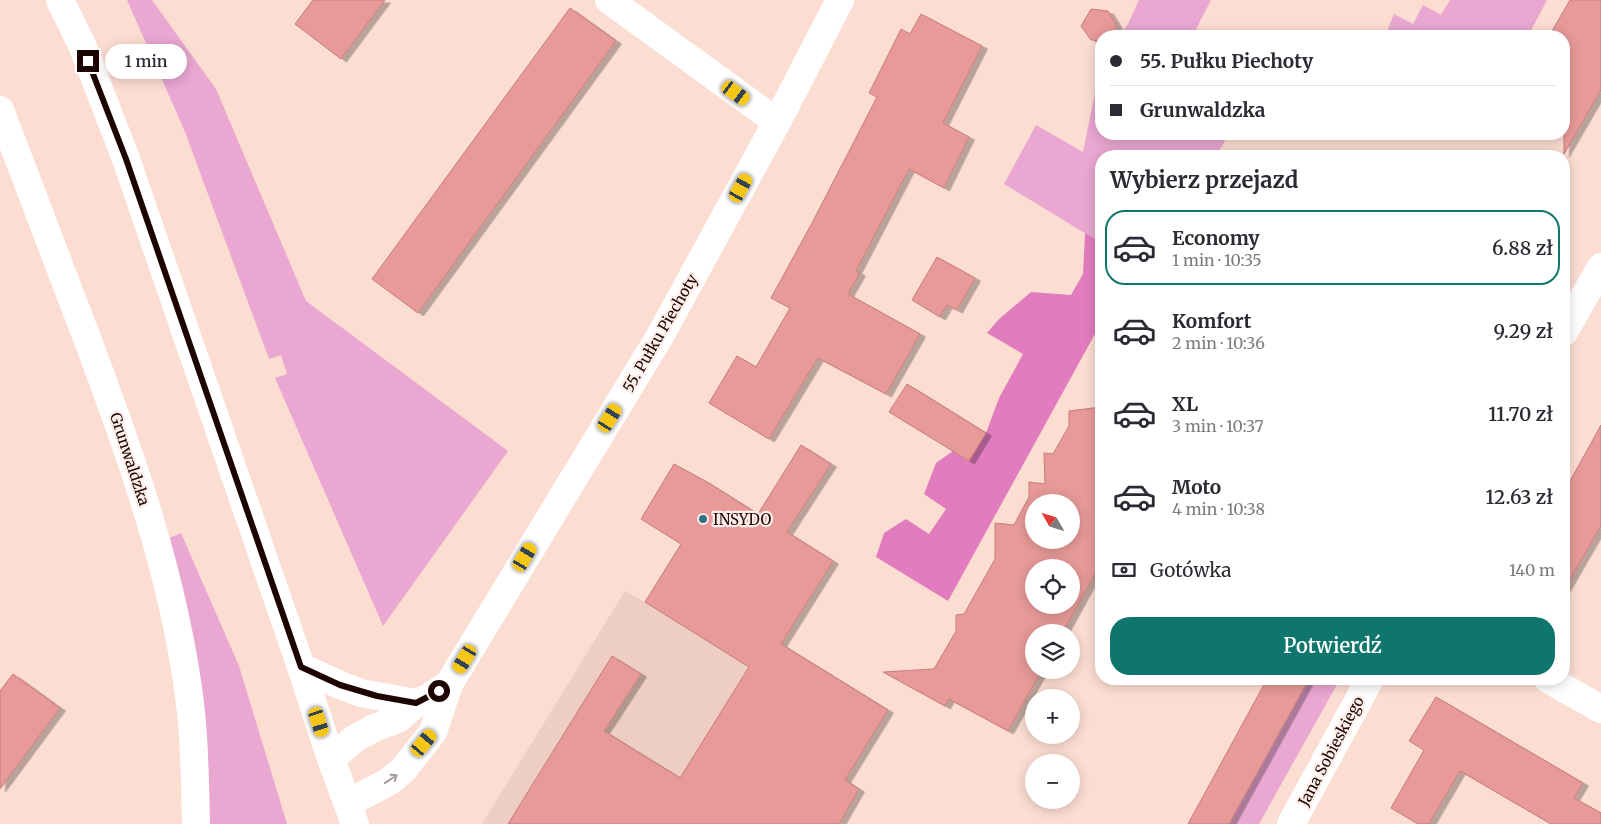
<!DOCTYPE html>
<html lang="pl">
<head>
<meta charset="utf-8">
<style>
	:root { --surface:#fff; --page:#f7f7f7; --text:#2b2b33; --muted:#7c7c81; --line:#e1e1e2; --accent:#0f766e }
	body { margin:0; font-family:Merriweather,serif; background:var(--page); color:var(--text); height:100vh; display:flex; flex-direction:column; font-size:19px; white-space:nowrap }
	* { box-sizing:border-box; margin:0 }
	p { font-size:16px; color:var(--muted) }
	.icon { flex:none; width:28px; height:28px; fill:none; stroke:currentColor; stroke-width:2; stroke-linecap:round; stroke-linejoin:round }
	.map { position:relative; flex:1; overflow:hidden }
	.side { position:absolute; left:1095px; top:150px; width:475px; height:535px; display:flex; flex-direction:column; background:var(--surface); border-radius:20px; box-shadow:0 2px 12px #0003 }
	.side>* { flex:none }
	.hud { position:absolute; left:1095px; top:30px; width:475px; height:110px; border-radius:20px; box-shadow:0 2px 12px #0003; display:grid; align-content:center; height:110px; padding:0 15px; background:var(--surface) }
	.needle { width:32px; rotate:309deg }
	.tools { position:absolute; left:1025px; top:494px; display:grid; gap:10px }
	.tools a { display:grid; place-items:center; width:55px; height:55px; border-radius:50%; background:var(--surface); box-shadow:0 2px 12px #0003; font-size:25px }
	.end { position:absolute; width:22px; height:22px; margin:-11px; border:6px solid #1c0500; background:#fff; box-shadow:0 0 0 2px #fff }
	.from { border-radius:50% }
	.bubble { position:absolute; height:35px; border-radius:18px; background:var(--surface); box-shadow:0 2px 12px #0003; font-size:16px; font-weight:600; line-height:35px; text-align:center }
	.car { position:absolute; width:15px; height:30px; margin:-15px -8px; border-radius:6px; box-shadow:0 0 4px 1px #0007; background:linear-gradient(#f5c518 24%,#345 0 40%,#f5c518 0 76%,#345 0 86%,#f5c518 0) }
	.hud b { display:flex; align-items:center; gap:18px; height:48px; font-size:19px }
	.hud b+b { border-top:1px solid var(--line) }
	.hud i { width:12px; height:12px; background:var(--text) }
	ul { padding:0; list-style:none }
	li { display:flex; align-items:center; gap:15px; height:75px; margin:0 10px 8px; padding:0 5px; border:2px solid transparent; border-radius:20px }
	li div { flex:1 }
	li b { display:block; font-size:19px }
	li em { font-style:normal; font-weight:600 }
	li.current { border-color:var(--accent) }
	li>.icon { width:45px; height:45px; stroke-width:1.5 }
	h2 { padding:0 15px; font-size:22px; line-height:60px }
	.pay { display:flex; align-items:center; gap:12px; height:55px; padding:0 15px; font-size:19px }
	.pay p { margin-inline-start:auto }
	.primary-button { display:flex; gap:10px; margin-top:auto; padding:10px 15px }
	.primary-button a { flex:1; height:58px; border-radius:20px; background:var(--accent); color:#fff; font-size:20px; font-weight:600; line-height:58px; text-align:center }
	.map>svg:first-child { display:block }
	.built { fill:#eecec2 }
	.green { fill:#e9a7d1 }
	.forest { fill:#e17cbf }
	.building { fill:#e79a98; stroke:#c67c7b; fill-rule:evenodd; filter:url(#shadow) }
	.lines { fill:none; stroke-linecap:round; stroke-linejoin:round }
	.minor { stroke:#fff; stroke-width:28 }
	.oneway { stroke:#a49b99 }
	.route { stroke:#1c0500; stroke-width:6 }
	.poi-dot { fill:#317185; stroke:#feeee9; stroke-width:2 }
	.labels { text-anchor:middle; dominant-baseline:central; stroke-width:4.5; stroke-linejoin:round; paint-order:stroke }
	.street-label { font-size:15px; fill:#1c0500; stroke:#feeee9 }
	.poi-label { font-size:15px; fill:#1c0500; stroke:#feeee9; text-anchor:start }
</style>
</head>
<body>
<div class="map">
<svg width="1601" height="824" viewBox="0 0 1601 824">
	<defs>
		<filter id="shadow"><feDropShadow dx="5.5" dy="3" stdDeviation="0" flood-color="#0004"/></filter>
	</defs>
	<rect width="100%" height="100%" fill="#fcddd2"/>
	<path class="built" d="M 664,571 L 888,710 L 845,779 L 859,789 L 839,824 L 482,824 L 625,591 L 645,602 Z"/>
	<path class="green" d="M 127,0 L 152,0 L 216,89 L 306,301 L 508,451 L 383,626 L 275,378 L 287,374 L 281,355 L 269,359 L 185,132 Z
		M 1139,0 L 1211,0 L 1196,29 L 1210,36 L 1119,36 L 1128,24 Z
		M 1450,0 L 1547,0 L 1528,36 L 1398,36 L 1387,31 L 1394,14 L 1413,24 L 1423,5 L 1441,15 Z
		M 1101,63 L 1101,134 L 1229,134 L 1216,156 L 1101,156 L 1101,243 L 1004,184 L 1036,125 L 1083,152 Z
		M 181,533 L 239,666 L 287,824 L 196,824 L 156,544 Z
		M 1309,679 L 1340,679 L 1259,824 L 1229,824 Z"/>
	<path class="forest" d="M 1085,233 L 1101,243 L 1101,323 L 948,601 L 876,557 L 884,533 L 906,519 L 929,534 L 946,509 L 924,494 L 936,463 L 953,451 L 968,461 L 986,433 L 999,398 L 1023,354 L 987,333 L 999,319 L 1031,292 L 1071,295 L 1083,274 Z"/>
	<path class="building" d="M 313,0 L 385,0 L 341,59 L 295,24 Z
		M 1570,0 L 1601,0 L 1601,90 L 1564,154 L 1564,36 L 1549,36 Z
		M 570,8 L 616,41 L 418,313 L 372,279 Z
		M 1091,9 L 1108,11 L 1117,26 L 1111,36 L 1101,36 L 1101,41 L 1091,40 L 1081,26 Z
		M 921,14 L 982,46 L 943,123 L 969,137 L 944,188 L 909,169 L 856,271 L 860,273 L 848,294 L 920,334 L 886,394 L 818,358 L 769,439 L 709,403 L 737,356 L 756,367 L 790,308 L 771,298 L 812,223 L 877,97 L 869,93 L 901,29 L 910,34 Z
		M 937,257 L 975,278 L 957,310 L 947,305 L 940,317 L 912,300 Z
		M 907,384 L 986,433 L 969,461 L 889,412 Z
		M 1101,407 L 1101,563 L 1063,632 L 1034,632 L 1034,670 L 1042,670 L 1008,731 L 949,699 L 945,706 L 883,672 L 934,669 L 956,631 L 956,615 L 964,614 L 995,559 L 995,523 L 1014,525 L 1029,497 L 1029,482 L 1045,484 L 1044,453 L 1053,454 L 1069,426 L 1069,411 ZM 1034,502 L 1071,502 L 1071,540 L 1034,540 ZM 1034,568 L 1071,568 L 1071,605 L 1034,605 Z
		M 1601,425 L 1601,526 L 1564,590 L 1564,492 Z
		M 801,445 L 831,464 L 787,532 L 833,561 L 781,644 L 888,710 L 845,780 L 859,789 L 839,824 L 508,824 L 612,656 L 641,674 L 604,731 L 680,778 L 749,667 L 645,602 L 681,544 L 641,519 L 674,464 L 707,482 L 758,514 Z
		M 13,674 L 60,708 L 0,789 L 0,691 Z
		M 1267,679 L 1309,679 L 1229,824 L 1188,824 Z
		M 1436,697 L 1583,783 L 1574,798 L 1601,813 L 1601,824 L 1551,824 L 1460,771 L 1429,824 L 1418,824 L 1391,808 L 1424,750 L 1409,741 Z"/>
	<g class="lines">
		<path class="minor" d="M 60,0 L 82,45 L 126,159 L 301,667 L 331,759 L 355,824
			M 609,0 L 777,122
			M 0,110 C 28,184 57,258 85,333 C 130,452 174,575 190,703 C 195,743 195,784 196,824
			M 1564,332 L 1601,267
			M 301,667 L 340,685 L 361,693 L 416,703
			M 1548,679 L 1601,709
			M 331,759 L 354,739 L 374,728 L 398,719 L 416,703 L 428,698 L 449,684
			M 348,803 L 390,781 L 403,770 L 433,732 L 449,684 L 660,336 L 777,122 L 840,0
			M 1291,824 L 1370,679"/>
	</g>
	<defs><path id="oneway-shaft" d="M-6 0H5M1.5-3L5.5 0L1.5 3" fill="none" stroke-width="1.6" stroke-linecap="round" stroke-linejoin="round" transform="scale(1.25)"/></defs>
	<use class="oneway" href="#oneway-shaft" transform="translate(391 779) rotate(-34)"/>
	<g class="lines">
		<path class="route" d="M 88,61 L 126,159 L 301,667 L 340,685 L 377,696 L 416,703 L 439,691"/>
	</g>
	<circle class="poi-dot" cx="703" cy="519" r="5"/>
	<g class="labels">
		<g class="street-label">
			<text transform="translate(660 333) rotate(-60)">55. Pułku Piechoty</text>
			<text transform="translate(130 459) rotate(72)">Grunwaldzka</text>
			<text transform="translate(1331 751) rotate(-62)">Jana Sobieskiego</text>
		</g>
		<g class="poi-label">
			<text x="713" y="519">INSYDO</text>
		</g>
	</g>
</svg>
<div class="tools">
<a><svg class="needle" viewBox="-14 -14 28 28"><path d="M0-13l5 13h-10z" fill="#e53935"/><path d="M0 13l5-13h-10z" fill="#7c7c81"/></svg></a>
<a><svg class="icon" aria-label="locate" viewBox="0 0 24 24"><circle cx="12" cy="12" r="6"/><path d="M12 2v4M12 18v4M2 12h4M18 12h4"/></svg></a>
<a><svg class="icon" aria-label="layers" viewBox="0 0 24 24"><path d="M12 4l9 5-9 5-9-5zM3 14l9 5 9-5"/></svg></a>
<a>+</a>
<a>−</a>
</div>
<i class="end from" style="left:439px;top:691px"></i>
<i class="end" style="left:88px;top:61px"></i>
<div class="bubble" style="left:105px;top:44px;width:82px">1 min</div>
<i class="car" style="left:736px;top:93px;rotate:126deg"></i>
<i class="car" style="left:741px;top:188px;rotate:29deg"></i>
<i class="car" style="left:610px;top:418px;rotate:32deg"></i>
<i class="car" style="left:525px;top:557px;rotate:31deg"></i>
<i class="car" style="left:465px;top:659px;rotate:211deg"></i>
<i class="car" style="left:319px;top:722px;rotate:162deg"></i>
<i class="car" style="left:424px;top:743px;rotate:40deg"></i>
<div class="hud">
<b><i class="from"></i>55. Pułku Piechoty</b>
<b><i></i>Grunwaldzka</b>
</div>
<section class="side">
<h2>Wybierz przejazd</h2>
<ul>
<li class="current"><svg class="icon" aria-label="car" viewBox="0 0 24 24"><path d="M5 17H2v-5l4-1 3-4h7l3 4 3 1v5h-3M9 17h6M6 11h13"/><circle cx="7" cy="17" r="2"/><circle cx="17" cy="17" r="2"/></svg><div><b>Economy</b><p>1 min · 10:35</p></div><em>6.88 zł</em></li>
<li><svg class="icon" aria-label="car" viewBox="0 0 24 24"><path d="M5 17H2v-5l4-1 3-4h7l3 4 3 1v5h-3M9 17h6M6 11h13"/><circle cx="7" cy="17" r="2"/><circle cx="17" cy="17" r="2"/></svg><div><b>Komfort</b><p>2 min · 10:36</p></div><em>9.29 zł</em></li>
<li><svg class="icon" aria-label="car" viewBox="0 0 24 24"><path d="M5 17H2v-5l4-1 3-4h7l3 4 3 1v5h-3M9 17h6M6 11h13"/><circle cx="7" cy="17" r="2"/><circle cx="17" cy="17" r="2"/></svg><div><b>XL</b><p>3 min · 10:37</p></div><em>11.70 zł</em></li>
<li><svg class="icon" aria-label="car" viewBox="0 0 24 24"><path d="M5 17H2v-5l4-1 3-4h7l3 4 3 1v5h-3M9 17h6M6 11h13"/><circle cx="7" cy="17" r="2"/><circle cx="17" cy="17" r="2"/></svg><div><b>Moto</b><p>4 min · 10:38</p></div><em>12.63 zł</em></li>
</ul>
<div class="pay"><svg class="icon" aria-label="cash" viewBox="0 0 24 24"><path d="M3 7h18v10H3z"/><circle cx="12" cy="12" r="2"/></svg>Gotówka<p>140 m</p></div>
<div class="primary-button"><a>Potwierdź</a></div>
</section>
</div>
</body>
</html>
